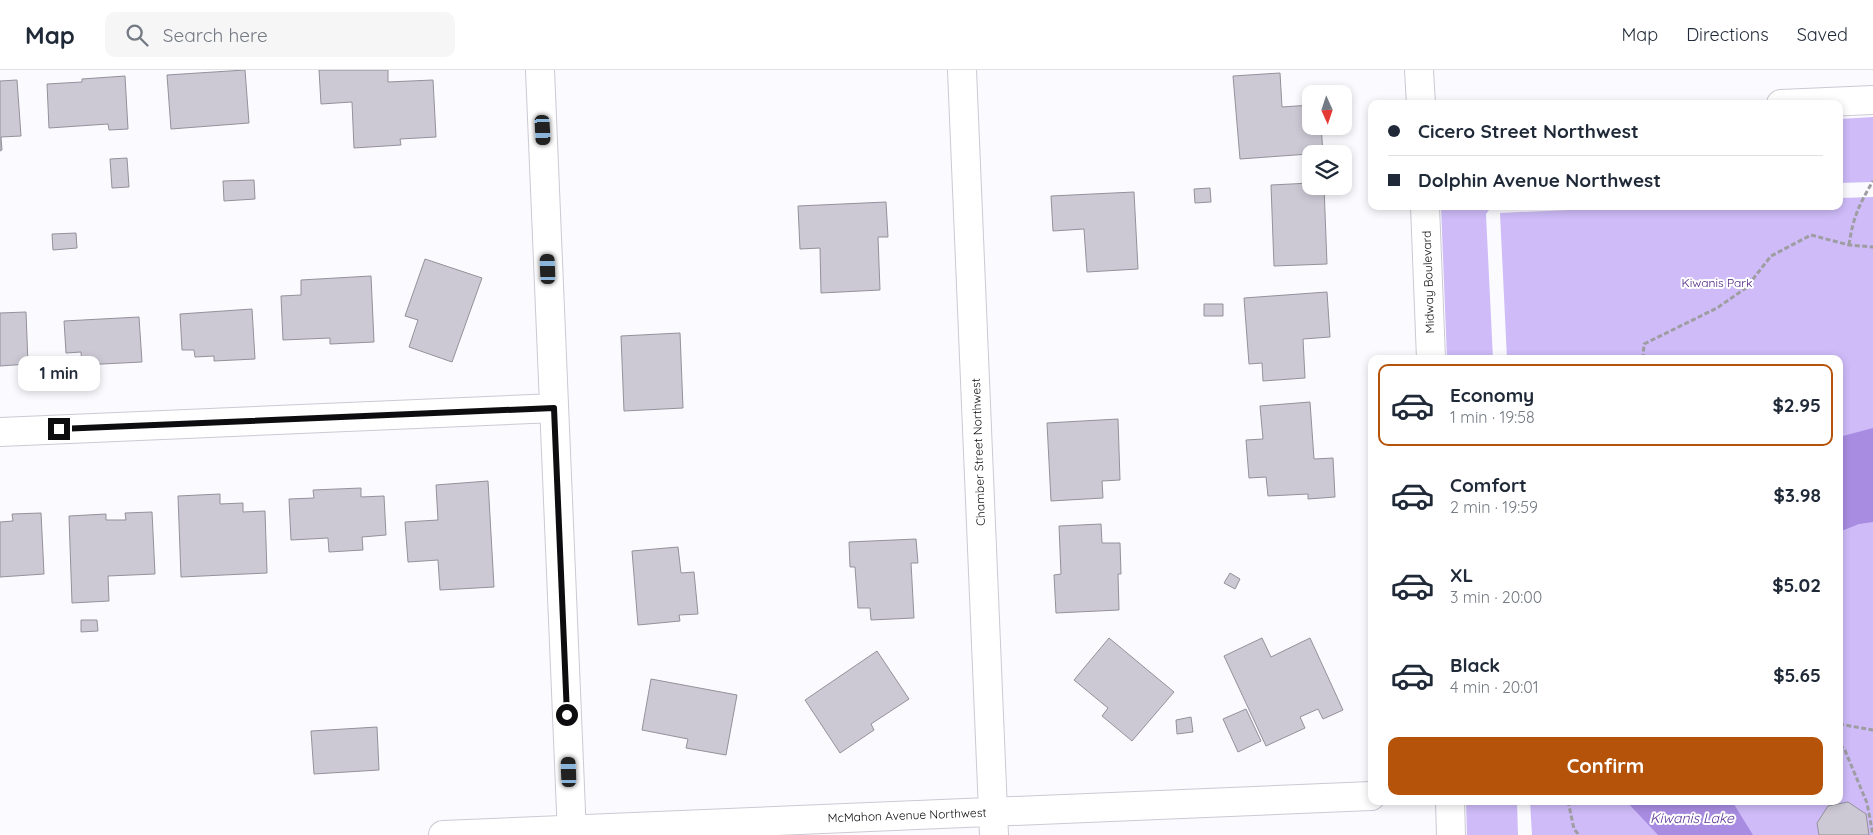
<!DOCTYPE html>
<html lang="en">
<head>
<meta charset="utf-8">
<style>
	:root { --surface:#fff; --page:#f6f6f7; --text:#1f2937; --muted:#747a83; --line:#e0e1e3; --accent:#b45309 }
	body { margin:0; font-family:Quicksand,sans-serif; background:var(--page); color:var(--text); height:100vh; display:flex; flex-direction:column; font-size:19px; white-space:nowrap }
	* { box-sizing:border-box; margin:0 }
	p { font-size:16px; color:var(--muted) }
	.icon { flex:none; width:28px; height:28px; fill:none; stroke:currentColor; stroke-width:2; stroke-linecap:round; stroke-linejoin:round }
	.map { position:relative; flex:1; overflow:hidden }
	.panel { position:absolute; left:1368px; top:285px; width:475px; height:450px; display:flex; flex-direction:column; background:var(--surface); border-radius:10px; box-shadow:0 2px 8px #0003 }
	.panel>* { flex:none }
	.hud { position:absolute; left:1368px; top:30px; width:475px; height:110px; border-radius:10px; box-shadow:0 2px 8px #0003; display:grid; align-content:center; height:110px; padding:0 20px; background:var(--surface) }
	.needle { width:32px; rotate:177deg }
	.tools { position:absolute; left:1302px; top:15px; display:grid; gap:10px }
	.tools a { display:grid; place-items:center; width:50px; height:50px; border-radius:10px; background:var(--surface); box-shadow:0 2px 8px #0003; font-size:25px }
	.end { position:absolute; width:22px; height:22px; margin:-11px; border:6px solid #0d0c0f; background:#fff; box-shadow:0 0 0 2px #fff }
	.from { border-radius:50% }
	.bubble { position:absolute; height:35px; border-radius:10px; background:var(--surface); box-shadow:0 2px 8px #0003; font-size:16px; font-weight:700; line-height:35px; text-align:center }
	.car { position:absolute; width:15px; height:30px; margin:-15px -8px; border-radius:6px; box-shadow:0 0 4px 1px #0007; background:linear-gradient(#222 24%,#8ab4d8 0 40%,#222 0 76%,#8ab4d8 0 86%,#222 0) }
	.hud b { display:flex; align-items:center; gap:18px; height:48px; font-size:19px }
	.hud b+b { border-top:1px solid var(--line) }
	.hud i { width:12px; height:12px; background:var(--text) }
	ul { padding:9px 0 0; list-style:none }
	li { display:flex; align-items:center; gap:15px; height:82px; margin:0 10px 8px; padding:0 10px; border:2px solid transparent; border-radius:10px }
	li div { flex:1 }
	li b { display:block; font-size:19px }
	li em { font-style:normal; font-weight:700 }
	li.current { border-color:var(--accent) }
	li>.icon { width:45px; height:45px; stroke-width:1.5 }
	.cta { display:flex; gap:10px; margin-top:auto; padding:10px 20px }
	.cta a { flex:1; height:58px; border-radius:10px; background:var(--accent); color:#fff; font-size:20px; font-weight:700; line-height:58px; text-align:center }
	header { display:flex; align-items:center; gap:30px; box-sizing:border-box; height:70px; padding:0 25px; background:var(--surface); border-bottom:1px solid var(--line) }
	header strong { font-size:24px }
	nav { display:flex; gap:28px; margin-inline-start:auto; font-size:18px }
	.search { width:350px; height:45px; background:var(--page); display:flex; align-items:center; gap:12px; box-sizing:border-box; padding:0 18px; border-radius:10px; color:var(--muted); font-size:19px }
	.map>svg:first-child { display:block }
	.green { fill:#cebbf8 }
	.water { fill:#a88ce1 }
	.building { fill:#ccc9d4; stroke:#94919b }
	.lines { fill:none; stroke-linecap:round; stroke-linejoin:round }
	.street-casing { stroke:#ccc9d4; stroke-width:30 }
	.secondary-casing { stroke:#ccc9d4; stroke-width:30 }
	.path { stroke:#9e9da1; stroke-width:3; stroke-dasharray:5 2.5; stroke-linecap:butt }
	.street { stroke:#fff; stroke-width:28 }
	.secondary { stroke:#fff; stroke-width:28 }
	.route { stroke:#0d0c0f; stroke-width:6 }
	.labels { text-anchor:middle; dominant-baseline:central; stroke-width:4; stroke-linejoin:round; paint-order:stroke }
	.street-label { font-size:12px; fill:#0d0c0f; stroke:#fff }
	.park-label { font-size:12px; fill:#441679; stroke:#fff }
	.water-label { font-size:14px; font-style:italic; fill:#5c3497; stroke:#fff }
</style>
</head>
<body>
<header>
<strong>Map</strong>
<div class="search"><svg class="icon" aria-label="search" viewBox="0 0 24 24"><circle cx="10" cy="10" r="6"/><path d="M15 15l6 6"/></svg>Search here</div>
<nav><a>Map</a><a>Directions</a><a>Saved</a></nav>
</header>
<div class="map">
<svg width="1873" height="765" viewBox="0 0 1873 765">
	<rect width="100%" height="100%" fill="#fbfaff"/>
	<path class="green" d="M 1873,47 L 1873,112 L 1839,113 L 1839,49 Z
		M 1873,127 L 1873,765 L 1532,765 L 1530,731 L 1839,731 L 1839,289 L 1507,289 L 1500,143 L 1659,136 L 1839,136 L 1839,128 Z
		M 1441,136 L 1492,136 L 1486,144 L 1493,289 L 1447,289 Z
		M 1466,731 L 1517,731 L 1518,765 L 1467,765 Z"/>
	<path class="water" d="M 1873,358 L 1873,452 L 1859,454 L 1839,462 L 1839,367 Z
		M 1626,731 L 1732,731 L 1753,765 L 1658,765 Z"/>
	<path class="building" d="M 245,0 L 249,53 L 171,59 L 167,5 Z
		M 319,0 L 388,0 L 388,12 L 433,10 L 436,67 L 400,69 L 401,75 L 354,78 L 352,32 L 321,34 Z
		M 1280,3 L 1282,37 L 1311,35 L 1311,56 L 1321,56 L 1323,83 L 1240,89 L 1233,6 Z
		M 125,6 L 128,59 L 109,60 L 108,54 L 49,58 L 47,14 L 82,12 L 82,9 Z
		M 17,10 L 21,66 L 1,67 L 2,80 L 0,81 L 0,11 Z
		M 127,88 L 129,117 L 112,118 L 110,89 Z
		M 254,110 L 255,129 L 224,131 L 223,111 Z
		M 1311,113 L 1311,116 L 1324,116 L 1327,194 L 1274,196 L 1271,115 Z
		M 1210,118 L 1211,132 L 1195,133 L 1194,119 Z
		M 1134,122 L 1138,199 L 1087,202 L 1084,159 L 1053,161 L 1051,126 Z
		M 886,132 L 888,167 L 878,167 L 880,220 L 821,223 L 820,178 L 800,179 L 798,136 Z
		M 76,163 L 77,178 L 53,180 L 52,164 Z
		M 425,189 L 482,208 L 452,292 L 409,277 L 418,250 L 405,246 Z
		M 371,206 L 374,272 L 330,274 L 330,268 L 283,270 L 281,226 L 301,225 L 301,210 Z
		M 1327,222 L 1330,267 L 1303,269 L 1305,308 L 1263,311 L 1262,293 L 1249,294 L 1244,228 Z
		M 1204,234 L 1223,234 L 1223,246 L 1204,246 Z
		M 252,239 L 255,289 L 214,291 L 214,286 L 195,287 L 194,280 L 182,280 L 180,244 Z
		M 26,242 L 28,294 L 0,296 L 0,243 Z
		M 139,247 L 142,292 L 82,295 L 81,282 L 66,283 L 64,251 Z
		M 680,263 L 683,338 L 624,341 L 621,266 Z
		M 1310,332 L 1314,389 L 1333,388 L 1335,427 L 1308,429 L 1308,424 L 1268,426 L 1266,407 L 1249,408 L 1246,370 L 1263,369 L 1260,336 Z
		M 1118,349 L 1120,410 L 1102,411 L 1103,428 L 1051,431 L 1047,353 Z
		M 488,411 L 494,517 L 440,520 L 438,490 L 408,492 L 405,452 L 438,450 L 436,415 Z
		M 361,418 L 361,427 L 384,426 L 386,465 L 362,467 L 363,480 L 329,482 L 328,468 L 291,470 L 289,429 L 314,428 L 313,420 Z
		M 220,424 L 220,434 L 243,433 L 243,442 L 265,441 L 267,503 L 181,507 L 178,426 Z
		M 152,442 L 155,504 L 108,506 L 109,531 L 72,533 L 69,446 L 106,444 L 106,450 L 126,450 L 125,443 Z
		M 41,443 L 44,504 L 0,507 L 0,452 L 13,451 L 12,444 Z
		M 1101,454 L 1102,473 L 1120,473 L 1121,504 L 1118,504 L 1119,540 L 1056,543 L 1054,505 L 1061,504 L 1059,456 Z
		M 916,469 L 918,493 L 911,493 L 914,548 L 871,550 L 870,538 L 858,538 L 855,497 L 850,497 L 849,472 Z
		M 678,477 L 681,503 L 694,502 L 698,544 L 679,545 L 680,551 L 638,555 L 632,481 Z
		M 1230,503 L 1240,509 L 1235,519 L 1224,513 Z
		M 81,550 L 97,550 L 98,561 L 81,562 Z
		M 1109,568 L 1174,622 L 1132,671 L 1102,646 L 1108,638 L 1074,610 Z
		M 1262,568 L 1271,587 L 1310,568 L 1343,640 L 1323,649 L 1318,639 L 1300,647 L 1305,658 L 1266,676 L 1224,586 Z
		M 877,581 L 909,629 L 871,654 L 874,660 L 840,683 L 805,630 Z
		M 651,609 L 737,625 L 726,685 L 686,678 L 688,669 L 642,660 Z
		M 1246,639 L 1261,671 L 1238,682 L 1223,649 Z
		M 1191,647 L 1193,662 L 1177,664 L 1176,650 Z
		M 377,657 L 379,700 L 314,704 L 311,661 Z
		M 1848,732 L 1866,744 L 1869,765 L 1819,765 L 1817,753 L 1828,736 Z"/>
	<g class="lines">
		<defs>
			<path id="street" d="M 540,0 L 572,765
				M 962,0 L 994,765
				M 1781,34 L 1873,30
				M 0,362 L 554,338
				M 443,765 L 1371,726"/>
			<path id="secondary" d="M 1419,0 L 1421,34
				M 1425,136 L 1431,289
				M 1450,731 L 1451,765"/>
		</defs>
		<use href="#street" class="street-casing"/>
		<use href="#secondary" class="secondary-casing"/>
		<path class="path" d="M 1849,175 C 1853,147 1859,135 1873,111
			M 1643,289 L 1644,274 L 1717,238 L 1746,218 L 1771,186 L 1811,165 L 1849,175 L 1873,177
			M 1839,654 L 1873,660
			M 1839,676 L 1844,678 L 1867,733 L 1873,765
			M 1568,731 L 1574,759 L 1579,765"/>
		<use href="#street" class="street"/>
		<use href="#secondary" class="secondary"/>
	</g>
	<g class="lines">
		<path class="route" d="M 59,359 L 554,338 L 567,645"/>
	</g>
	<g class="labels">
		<g class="street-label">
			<text transform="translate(1428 212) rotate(-92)">Midway Boulevard</text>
			<text transform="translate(978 382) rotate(-92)">Chamber Street Northwest</text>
			<text transform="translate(907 745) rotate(-2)">McMahon Avenue Northwest</text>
		</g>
		<g class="park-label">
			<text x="1717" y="212">Kiwanis Park</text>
		</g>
		<g class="water-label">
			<text x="1692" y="748">Kiwanis Lake</text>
		</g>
	</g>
</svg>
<div class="tools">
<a><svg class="needle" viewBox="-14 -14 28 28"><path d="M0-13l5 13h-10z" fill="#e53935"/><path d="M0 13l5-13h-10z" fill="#747a83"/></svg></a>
<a><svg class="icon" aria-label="layers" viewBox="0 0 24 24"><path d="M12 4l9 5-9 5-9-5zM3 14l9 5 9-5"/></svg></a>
</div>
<i class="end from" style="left:567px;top:645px"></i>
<i class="end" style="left:59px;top:359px"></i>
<div class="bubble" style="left:18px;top:286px;width:82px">1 min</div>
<i class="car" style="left:543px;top:60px;rotate:177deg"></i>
<i class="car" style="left:548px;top:199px;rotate:358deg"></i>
<i class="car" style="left:569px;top:702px;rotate:358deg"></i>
<div class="hud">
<b><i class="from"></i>Cicero Street Northwest</b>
<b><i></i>Dolphin Avenue Northwest</b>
</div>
<section class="panel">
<ul>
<li class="current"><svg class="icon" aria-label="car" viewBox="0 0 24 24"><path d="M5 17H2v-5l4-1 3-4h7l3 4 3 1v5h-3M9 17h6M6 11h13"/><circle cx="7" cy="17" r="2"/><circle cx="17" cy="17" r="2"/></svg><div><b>Economy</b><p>1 min · 19:58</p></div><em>$2.95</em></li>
<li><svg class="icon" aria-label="car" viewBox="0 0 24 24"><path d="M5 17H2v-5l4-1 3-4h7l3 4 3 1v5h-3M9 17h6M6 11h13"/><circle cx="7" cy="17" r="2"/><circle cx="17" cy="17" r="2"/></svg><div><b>Comfort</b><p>2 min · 19:59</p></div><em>$3.98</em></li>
<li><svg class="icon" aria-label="car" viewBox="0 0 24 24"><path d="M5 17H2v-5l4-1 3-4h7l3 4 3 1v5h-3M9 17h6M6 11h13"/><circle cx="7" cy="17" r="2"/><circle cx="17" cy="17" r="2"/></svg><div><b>XL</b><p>3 min · 20:00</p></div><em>$5.02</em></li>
<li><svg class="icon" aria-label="car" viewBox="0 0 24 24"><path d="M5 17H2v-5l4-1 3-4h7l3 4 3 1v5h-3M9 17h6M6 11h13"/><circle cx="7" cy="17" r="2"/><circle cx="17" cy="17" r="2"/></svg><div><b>Black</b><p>4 min · 20:01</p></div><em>$5.65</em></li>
</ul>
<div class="cta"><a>Confirm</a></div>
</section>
</div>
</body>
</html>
